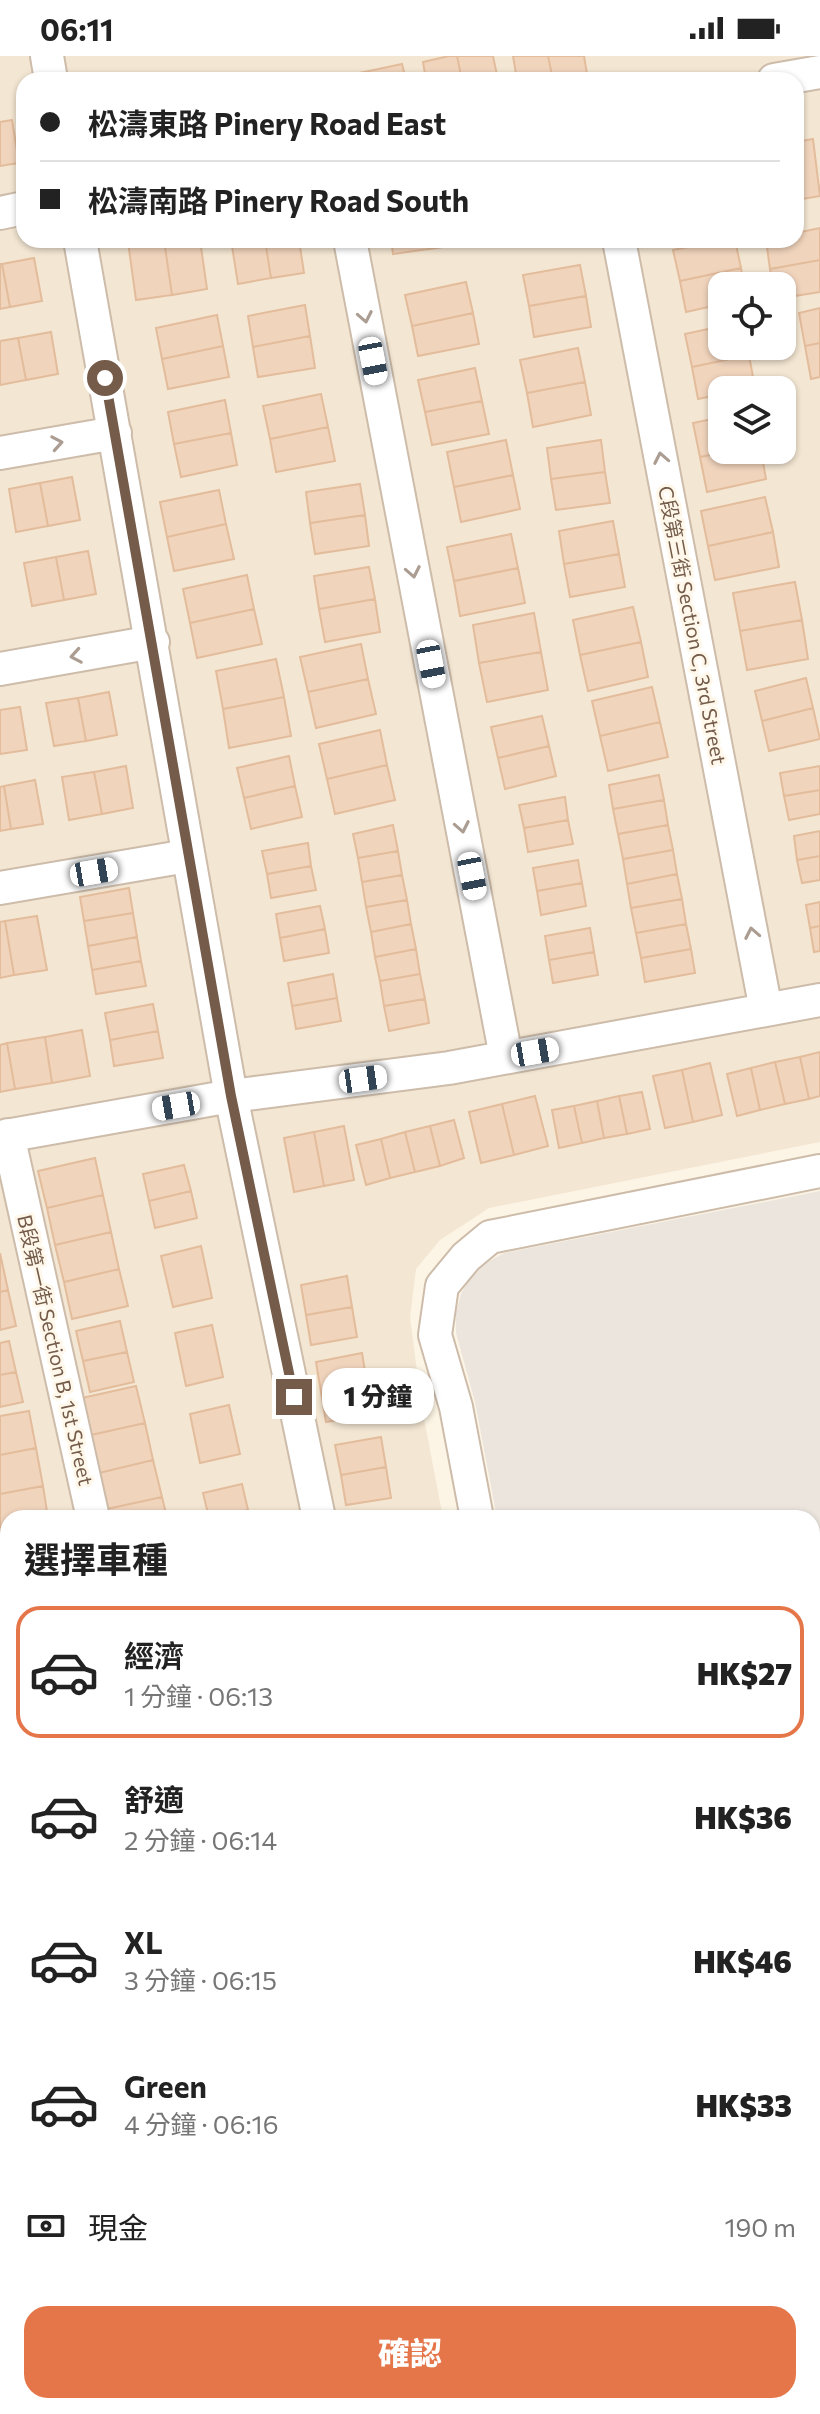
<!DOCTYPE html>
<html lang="zh-TW">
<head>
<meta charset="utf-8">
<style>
	:root { --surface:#fff; --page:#f6f6f6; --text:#222; --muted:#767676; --line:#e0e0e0; --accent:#e4764a }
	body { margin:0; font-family:Commissioner,"Noto Sans TC",sans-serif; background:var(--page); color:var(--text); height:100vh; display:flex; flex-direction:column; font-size:30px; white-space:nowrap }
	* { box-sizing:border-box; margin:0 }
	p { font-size:26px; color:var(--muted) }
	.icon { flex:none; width:44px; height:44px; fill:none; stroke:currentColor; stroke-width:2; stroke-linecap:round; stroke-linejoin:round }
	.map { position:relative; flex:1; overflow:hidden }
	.panel { position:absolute; left:0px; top:1454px; width:820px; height:904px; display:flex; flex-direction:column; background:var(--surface); border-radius:24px 24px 0 0; box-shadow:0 2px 6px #0004 }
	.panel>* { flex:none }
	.hud { position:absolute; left:16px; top:16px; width:788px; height:176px; border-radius:24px; box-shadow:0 2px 6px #0004; display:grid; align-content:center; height:176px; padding:0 24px; background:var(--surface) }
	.controls { position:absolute; left:708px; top:216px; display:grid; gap:16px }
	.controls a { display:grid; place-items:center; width:88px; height:88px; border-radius:16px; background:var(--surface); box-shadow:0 2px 6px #0004; font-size:40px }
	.end { position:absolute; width:36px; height:36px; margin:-18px; border:10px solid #745b4a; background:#fff; box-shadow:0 0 0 4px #fff }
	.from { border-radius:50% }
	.bubble { position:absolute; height:56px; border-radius:24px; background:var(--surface); box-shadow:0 2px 6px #0004; font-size:26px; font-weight:800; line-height:56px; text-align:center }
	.car { position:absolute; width:24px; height:48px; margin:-24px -12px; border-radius:10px; box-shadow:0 0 6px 2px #0007; background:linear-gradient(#fff 24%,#345 0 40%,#fff 0 76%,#345 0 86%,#fff 0) }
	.hud b { display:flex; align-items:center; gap:28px; height:76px; font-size:30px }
	.hud b+b { border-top:2px solid var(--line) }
	.hud i { width:20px; height:20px; background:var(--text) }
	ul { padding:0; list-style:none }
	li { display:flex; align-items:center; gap:24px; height:132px; margin:0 16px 12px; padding:0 8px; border:4px solid transparent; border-radius:24px }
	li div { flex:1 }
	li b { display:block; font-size:30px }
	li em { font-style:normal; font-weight:800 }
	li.active { border-color:var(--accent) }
	li>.icon { width:72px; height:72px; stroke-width:1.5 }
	h2 { padding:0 24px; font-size:36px; line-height:96px }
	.pay { display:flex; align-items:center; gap:20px; height:88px; padding:0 24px; font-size:30px }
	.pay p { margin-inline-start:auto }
	.cta { display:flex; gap:16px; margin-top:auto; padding:16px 24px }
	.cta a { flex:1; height:92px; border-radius:24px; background:var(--accent); color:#fff; font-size:32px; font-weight:800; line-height:92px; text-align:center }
	.status { display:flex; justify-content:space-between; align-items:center; height:56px; padding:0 40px; background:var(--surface); direction:ltr }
	.status svg { height:22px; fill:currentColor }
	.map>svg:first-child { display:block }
	.residential { fill:#f3e6d2; fill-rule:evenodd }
	.industrial { fill:#ebe5de }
	.water { fill:#b8dce5; stroke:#9fcad7; stroke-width:2 }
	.building { fill:#f1d4bc; stroke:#e3bc9c; stroke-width:2 }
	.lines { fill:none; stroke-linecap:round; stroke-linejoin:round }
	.lane-casing { stroke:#cdbcaa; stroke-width:20 }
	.street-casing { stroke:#cdbcaa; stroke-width:36 }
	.lane { stroke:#fff; stroke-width:16 }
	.street { stroke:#fff; stroke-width:32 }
	.oneway { stroke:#ac9d92 }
	.route { stroke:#745b4a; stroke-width:10 }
	.labels { text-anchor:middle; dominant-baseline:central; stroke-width:6; stroke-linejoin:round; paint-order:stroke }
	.street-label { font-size:20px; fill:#745b4a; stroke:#fff8ea }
</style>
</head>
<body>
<div class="status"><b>06:11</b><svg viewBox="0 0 49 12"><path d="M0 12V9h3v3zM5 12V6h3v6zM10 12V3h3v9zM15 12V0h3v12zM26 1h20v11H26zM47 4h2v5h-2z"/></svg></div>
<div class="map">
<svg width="820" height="2358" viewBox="0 0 820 2358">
	<rect width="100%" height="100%" fill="#fcf4e4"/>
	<path class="residential" d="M 0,0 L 820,0 L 820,1086 L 489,1152 L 440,1184 L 416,1213 L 410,1261 L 421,1347 L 443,1462 L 8,1462 L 8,1957 L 0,1961 ZM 24,24 L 796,24 L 796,184 L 24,184 ZM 722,230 L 782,230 L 782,290 L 722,290 ZM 722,334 L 782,334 L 782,394 L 722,394 Z"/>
	<path class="industrial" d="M 820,1135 L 820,2358 L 592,2358 L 812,2350 L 812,1462 L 497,1462 L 475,1346 L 456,1277 L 456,1257 L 461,1238 L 471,1220 L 486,1207 L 504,1197 Z"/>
	<path class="water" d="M 8,2045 L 8,2350 L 459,2350 L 455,2358 L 0,2358 L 0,2049 Z"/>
	<path class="building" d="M 449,0 L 457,0 L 462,24 L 426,24 L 423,6 Z
		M 457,0 L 493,0 L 498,24 L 462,24 Z
		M 513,0 L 548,0 L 553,24 L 517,24 Z
		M 548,0 L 584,0 L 588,24 L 553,24 Z
		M 402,8 L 406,24 L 370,24 L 369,15 Z
		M 369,15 L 370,24 L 335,24 L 334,22 Z
		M 12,64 L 19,107 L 0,110 L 0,66 Z
		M 813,83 L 820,140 L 796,144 L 796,86 Z
		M 820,172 L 820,204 L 770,213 L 766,184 L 796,184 L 796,177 Z
		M 140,184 L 164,184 L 172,239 L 136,244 L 128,186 Z
		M 164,184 L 200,184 L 207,233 L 172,239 Z
		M 231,184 L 265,184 L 271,222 L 238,228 Z
		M 265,184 L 299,184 L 304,217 L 271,222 Z
		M 391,184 L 428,184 L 429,193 L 393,198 Z
		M 428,184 L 463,184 L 464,188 L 429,193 Z
		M 722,184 L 735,184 L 741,212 L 680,225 L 673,194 Z
		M 34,202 L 42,245 L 10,251 L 2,208 Z
		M 820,204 L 820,236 L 782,242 L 782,230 L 773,230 L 770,213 Z
		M 0,208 L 2,208 L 10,251 L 0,253 Z
		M 580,209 L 586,240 L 529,250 L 523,219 Z
		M 741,212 L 744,230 L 722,230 L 722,248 L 686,256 L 680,225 Z
		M 466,226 L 473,257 L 412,270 L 405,239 Z
		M 586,240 L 591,271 L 534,281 L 529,250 Z
		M 305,249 L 310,280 L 253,291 L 248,260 Z
		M 820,252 L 820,287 L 805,290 L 799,257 Z
		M 473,257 L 479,288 L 418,300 L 412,270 Z
		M 217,259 L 223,290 L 162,303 L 156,272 Z
		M 722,270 L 722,290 L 747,290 L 749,299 L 692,311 L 685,278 Z
		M 51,276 L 58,318 L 26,324 L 18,282 Z
		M 310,280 L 315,312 L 258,321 L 253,291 Z
		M 18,282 L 26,324 L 0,329 L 0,285 Z
		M 820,287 L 820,321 L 811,323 L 805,290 Z
		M 223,290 L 229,321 L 168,333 L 162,303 Z
		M 578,292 L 585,326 L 527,337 L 520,304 Z
		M 749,299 L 755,332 L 722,334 L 722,338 L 698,343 L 692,311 Z
		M 475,312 L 482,345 L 425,356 L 418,324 Z
		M 585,326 L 591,359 L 533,371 L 527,337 Z
		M 321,338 L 328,371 L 270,383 L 263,350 Z
		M 225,344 L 231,377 L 174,388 L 168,356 Z
		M 482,345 L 489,378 L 432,389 L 425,356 Z
		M 722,361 L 722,394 L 735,394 L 700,401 L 693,367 Z
		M 328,371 L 335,405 L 276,416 L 270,383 Z
		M 231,377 L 237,409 L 181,421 L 174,388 Z
		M 506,384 L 513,419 L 454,431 L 447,396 Z
		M 601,384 L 605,416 L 551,423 L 547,392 Z
		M 735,394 L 761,394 L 766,423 L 707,436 L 700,401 Z
		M 605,416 L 610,447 L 556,454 L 551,423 Z
		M 513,419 L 520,453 L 461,466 L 454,431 Z
		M 72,421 L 80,464 L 48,470 L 40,427 Z
		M 40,427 L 48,470 L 16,476 L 9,433 Z
		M 360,428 L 365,459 L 310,467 L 306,436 Z
		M 219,434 L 226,468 L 167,481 L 160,446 Z
		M 765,441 L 773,476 L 708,490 L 701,455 Z
		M 365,459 L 369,490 L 315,498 L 310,467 Z
		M 613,465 L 619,498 L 564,508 L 559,475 Z
		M 226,468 L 234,503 L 174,515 L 167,481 Z
		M 773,476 L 779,511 L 715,524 L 708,490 Z
		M 511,478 L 518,512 L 454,525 L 447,491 Z
		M 88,495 L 96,538 L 64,544 L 56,501 Z
		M 619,498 L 625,531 L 570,541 L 564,508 Z
		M 56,501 L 64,544 L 32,550 L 24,507 Z
		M 369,511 L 375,543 L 319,553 L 314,520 Z
		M 518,512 L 525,547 L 460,560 L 454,525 Z
		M 247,519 L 254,553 L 190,567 L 183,533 Z
		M 795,526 L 802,564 L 740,575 L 733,537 Z
		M 375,543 L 380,576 L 325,586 L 319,553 Z
		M 633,551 L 641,586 L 580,599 L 573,564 Z
		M 254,553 L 262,588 L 197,602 L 190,567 Z
		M 534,557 L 541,596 L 479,607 L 473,569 Z
		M 802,564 L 808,603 L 747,614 L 740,575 Z
		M 641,586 L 648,621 L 588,635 L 580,599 Z
		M 361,588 L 368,623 L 308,636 L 300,601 Z
		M 541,596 L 548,634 L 487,646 L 479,607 Z
		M 276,603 L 284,641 L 223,653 L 216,615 Z
		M 806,622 L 813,652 L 762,665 L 755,635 Z
		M 368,623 L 376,658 L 316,672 L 308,636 Z
		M 652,631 L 660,666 L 600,680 L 592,645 Z
		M 109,636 L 117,679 L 86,685 L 78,642 Z
		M 284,641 L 291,680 L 229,692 L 223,653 Z
		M 78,642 L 86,685 L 54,690 L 46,647 Z
		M 20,651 L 27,694 L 0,698 L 0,654 Z
		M 813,652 L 820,683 L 769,695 L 762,665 Z
		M 542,660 L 549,690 L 498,702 L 491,671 Z
		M 660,666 L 668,701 L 608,715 L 600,680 Z
		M 380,674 L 387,709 L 327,723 L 319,688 Z
		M 549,690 L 556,720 L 505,733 L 498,702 Z
		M 289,700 L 295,730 L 244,742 L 237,712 Z
		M 387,709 L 395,744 L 335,758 L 327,723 Z
		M 126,710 L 133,752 L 102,758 L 94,716 Z
		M 820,710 L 820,734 L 784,740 L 780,717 Z
		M 94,716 L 102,758 L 69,764 L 62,721 Z
		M 659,719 L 664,744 L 613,753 L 609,729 Z
		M 35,724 L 43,768 L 11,773 L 4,730 Z
		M 4,730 L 11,773 L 0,775 L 0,731 Z
		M 295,730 L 302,761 L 251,773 L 244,742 Z
		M 820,734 L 820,758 L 789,764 L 784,740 Z
		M 565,741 L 568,764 L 524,772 L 519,749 Z
		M 664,744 L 668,769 L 618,778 L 613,753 Z
		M 568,764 L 573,788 L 528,796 L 524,772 Z
		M 393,769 L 398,795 L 358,802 L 353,778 Z
		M 668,769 L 673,794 L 623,803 L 618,778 Z
		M 820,775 L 820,800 L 797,804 L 794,780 Z
		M 308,787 L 311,810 L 267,818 L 262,795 Z
		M 673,794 L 677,818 L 627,828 L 623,803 Z
		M 398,795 L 402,819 L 362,826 L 358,802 Z
		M 820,800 L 820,824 L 802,827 L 797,804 Z
		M 578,804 L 582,827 L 537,835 L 533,812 Z
		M 311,810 L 316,834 L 271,842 L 267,818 Z
		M 677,818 L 682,843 L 631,852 L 627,828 Z
		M 402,819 L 407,844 L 366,851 L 362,826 Z
		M 582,827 L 586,850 L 541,859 L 537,835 Z
		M 129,832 L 133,857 L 84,865 L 80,841 Z
		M 682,843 L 686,868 L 636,877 L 631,852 Z
		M 407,844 L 411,868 L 371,876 L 366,851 Z
		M 820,846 L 820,870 L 810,872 L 806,849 Z
		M 320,850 L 325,873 L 280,882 L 276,858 Z
		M 133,857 L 137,881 L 88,890 L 84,865 Z
		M 37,860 L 47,914 L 14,919 L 5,865 Z
		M 5,865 L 14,919 L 0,922 L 0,866 Z
		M 411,868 L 416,893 L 375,901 L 371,876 Z
		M 686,868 L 691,893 L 641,902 L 636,877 Z
		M 820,870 L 820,895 L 814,896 L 810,872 Z
		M 590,872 L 594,896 L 549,904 L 545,880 Z
		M 325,873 L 329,897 L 284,905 L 280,882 Z
		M 137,881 L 141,905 L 92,914 L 88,890 Z
		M 416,893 L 420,918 L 380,925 L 375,901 Z
		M 691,893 L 695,917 L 645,926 L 641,902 Z
		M 594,896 L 598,919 L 553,927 L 549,904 Z
		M 141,905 L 146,930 L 96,938 L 92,914 Z
		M 333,918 L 337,942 L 292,950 L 288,927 Z
		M 420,918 L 425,943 L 384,950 L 380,925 Z
		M 337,942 L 341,965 L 296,973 L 292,950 Z
		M 425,943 L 429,967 L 389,975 L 384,950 Z
		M 153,948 L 158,975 L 110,984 L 105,957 Z
		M 82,974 L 90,1020 L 52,1027 L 45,981 Z
		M 158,975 L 163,1002 L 114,1010 L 110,984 Z
		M 45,981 L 52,1027 L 15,1033 L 7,987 Z
		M 7,987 L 15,1033 L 0,1036 L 0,989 Z
		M 820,996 L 820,1040 L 809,1043 L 800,1001 Z
		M 800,1001 L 809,1043 L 785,1048 L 775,1006 Z
		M 775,1006 L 785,1048 L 760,1054 L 751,1012 Z
		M 710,1007 L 722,1059 L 693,1066 L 682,1014 Z
		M 751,1012 L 760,1054 L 737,1060 L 727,1018 Z
		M 682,1014 L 693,1066 L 665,1072 L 653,1020 Z
		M 642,1036 L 650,1073 L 627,1078 L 619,1040 Z
		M 535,1040 L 548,1090 L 514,1099 L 502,1048 Z
		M 619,1040 L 627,1078 L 604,1082 L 597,1045 Z
		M 597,1045 L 604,1082 L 582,1087 L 574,1050 Z
		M 502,1048 L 514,1099 L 481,1107 L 469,1056 Z
		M 574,1050 L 582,1087 L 559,1092 L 552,1054 Z
		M 454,1064 L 464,1102 L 440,1110 L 430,1070 Z
		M 344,1070 L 354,1124 L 324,1130 L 314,1076 Z
		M 430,1070 L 440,1110 L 415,1116 L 405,1076 Z
		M 314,1076 L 324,1130 L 294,1136 L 284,1082 Z
		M 405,1076 L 415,1116 L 390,1122 L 381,1083 Z
		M 381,1083 L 390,1122 L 366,1129 L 356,1089 Z
		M 95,1102 L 103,1139 L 47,1152 L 38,1115 Z
		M 184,1109 L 191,1135 L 149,1145 L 143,1118 Z
		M 191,1135 L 197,1162 L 155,1172 L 149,1145 Z
		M 103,1139 L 111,1176 L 55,1189 L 47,1152 Z
		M 111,1176 L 119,1213 L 64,1226 L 55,1189 Z
		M 201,1190 L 212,1242 L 173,1251 L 161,1200 Z
		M 0,1197 L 8,1234 L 0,1236 Z
		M 119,1213 L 128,1250 L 72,1263 L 64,1226 Z
		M 347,1220 L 352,1251 L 306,1259 L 301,1229 Z
		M 8,1234 L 16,1270 L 0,1274 L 0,1236 Z
		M 352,1251 L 357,1281 L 311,1289 L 306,1259 Z
		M 120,1265 L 127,1296 L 83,1305 L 76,1275 Z
		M 212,1269 L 223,1321 L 186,1330 L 175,1277 Z
		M 9,1285 L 16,1316 L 0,1319 L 0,1287 Z
		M 127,1296 L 134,1326 L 90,1336 L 83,1305 Z
		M 362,1297 L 367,1328 L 321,1336 L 316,1306 Z
		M 16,1316 L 23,1346 L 0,1351 L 0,1319 Z
		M 367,1328 L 373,1358 L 326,1366 L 321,1336 Z
		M 136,1330 L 145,1367 L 91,1379 L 82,1342 Z
		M 229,1349 L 240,1398 L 200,1407 L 190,1358 Z
		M 29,1355 L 36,1392 L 0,1399 L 0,1360 Z
		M 145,1367 L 153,1404 L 99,1417 L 91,1379 Z
		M 381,1381 L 386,1411 L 341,1419 L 335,1389 Z
		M 36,1392 L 43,1430 L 0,1438 L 0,1399 Z
		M 153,1404 L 162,1441 L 107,1453 L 99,1417 Z
		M 386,1411 L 391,1442 L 346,1449 L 341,1419 Z
		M 242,1428 L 248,1454 L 209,1462 L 203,1437 Z
		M 43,1430 L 48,1462 L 8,1462 L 8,1475 L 0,1476 L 0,1438 Z
		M 162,1441 L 167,1462 L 109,1462 L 107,1453 Z
		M 248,1454 L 250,1462 L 214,1462 Z
		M 8,1475 L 8,1514 L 1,1515 L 0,1476 Z
		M 0,1728 L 8,1744 L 8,1751 L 0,1755 Z
		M 8,1872 L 8,1922 L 6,1923 L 0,1910 L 0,1876 Z
		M 820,2177 L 820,2358 L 592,2358 L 584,2350 L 812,2350 L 812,2178 Z"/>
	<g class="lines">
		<defs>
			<path id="lane" d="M 0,1975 L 8,1972"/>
			<path id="street" d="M 47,0 L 51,24
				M 774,24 L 820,16
				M 0,157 L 24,152
				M 80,184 L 231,1040 L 319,1462
				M 350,184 L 506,1001
				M 619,184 L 766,954
				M 0,397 L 115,377
				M 0,613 L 153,586
				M 0,832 L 187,800
				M 8,1079 L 93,1462
				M 0,1081 L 231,1040 L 449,1012 L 820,944
				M 477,1462 L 456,1351 L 435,1279 L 442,1230 L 466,1201 L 490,1181 L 820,1115
				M 0,1830 L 8,1827
				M 549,2350 L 557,2358"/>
		</defs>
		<use href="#lane" class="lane-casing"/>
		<use href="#street" class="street-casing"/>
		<use href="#lane" class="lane"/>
		<use href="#street" class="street"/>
	</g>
	<defs><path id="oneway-chevron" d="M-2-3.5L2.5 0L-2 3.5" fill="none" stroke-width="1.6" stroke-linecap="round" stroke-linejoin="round" transform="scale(2)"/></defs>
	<g class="oneway">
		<use href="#oneway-chevron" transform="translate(365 261) rotate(79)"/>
		<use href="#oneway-chevron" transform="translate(57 387) rotate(-10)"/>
		<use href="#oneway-chevron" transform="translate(661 402) rotate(-101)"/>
		<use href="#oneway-chevron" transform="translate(413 516) rotate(79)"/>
		<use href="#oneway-chevron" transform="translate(76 600) rotate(170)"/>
		<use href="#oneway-chevron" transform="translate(462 771) rotate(79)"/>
		<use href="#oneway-chevron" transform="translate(752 877) rotate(-101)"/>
	</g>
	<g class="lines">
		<path class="route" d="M 105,322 L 231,1040 L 294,1341"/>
	</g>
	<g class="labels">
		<g class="street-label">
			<text transform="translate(693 569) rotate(79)">C段第三街 Section C, 3rd Street</text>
			<text transform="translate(56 1294) rotate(77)">B段第一街 Section B, 1st Street</text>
		</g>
	</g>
</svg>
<div class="controls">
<a><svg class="icon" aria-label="locate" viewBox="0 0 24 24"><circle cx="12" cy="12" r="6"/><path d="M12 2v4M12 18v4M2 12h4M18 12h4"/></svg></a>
<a><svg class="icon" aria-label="layers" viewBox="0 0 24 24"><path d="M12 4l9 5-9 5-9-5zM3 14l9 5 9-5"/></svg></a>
</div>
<i class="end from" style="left:105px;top:322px"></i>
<i class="end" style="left:294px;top:1341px"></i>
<div class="bubble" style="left:322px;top:1312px;width:112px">1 分鐘</div>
<i class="car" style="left:373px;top:305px;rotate:169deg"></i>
<i class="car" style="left:431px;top:608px;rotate:169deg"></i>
<i class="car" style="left:94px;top:816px;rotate:80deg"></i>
<i class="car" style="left:472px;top:820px;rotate:169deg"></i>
<i class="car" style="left:535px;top:996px;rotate:80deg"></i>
<i class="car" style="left:363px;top:1023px;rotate:82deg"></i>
<i class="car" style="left:176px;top:1050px;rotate:260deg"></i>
<div class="hud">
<b><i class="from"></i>松濤東路 Pinery Road East</b>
<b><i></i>松濤南路 Pinery Road South</b>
</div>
<section class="panel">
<h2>選擇車種</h2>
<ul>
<li class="active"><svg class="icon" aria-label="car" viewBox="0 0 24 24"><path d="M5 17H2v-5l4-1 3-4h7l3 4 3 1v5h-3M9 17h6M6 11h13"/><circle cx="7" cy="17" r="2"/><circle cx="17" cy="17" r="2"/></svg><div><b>經濟</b><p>1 分鐘 · 06:13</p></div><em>HK$27</em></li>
<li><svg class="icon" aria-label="car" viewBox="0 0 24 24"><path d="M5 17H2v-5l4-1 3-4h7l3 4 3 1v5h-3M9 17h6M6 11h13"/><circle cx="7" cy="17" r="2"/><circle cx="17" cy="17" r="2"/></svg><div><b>舒適</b><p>2 分鐘 · 06:14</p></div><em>HK$36</em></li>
<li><svg class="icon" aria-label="car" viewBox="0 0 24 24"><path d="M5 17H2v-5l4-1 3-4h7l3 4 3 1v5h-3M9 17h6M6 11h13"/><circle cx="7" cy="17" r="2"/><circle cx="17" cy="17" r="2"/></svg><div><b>XL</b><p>3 分鐘 · 06:15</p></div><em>HK$46</em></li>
<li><svg class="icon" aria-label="car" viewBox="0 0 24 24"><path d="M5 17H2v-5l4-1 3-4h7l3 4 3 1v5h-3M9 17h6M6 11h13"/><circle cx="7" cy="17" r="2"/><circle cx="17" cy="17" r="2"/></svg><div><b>Green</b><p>4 分鐘 · 06:16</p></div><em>HK$33</em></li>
</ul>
<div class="pay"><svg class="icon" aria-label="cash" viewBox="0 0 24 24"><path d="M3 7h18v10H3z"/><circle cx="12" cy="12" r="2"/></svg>現金<p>190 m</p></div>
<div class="cta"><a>確認</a></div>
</section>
</div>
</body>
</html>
